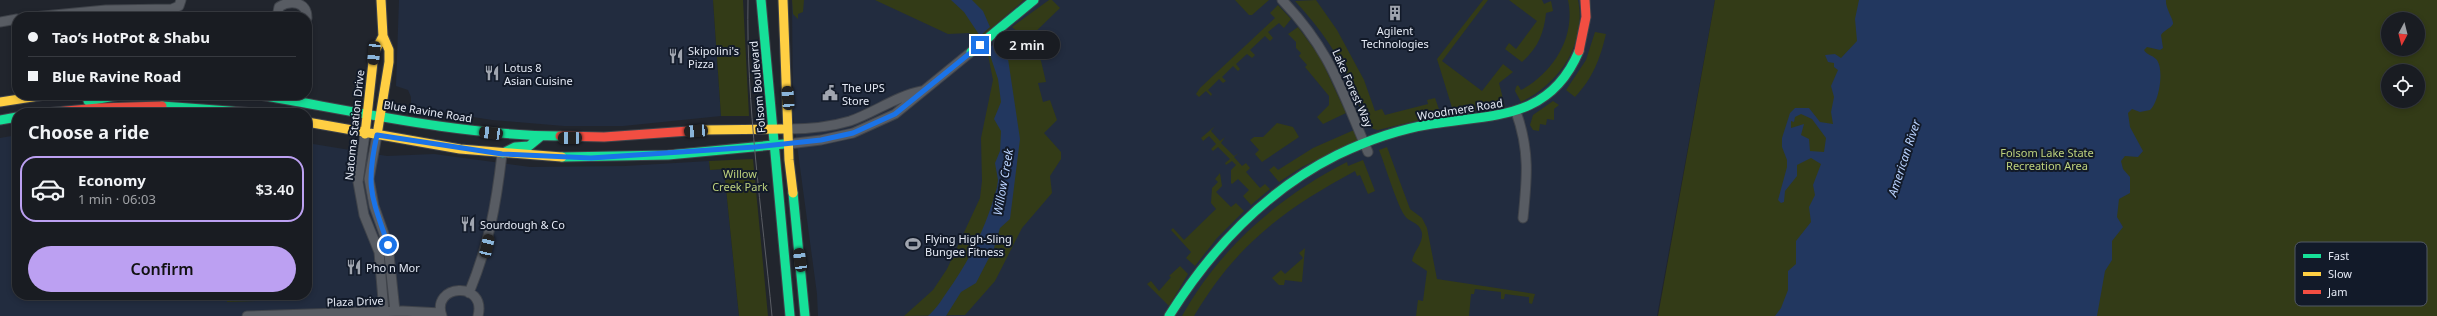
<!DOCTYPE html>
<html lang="en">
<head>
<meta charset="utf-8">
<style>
	:root { --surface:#191c22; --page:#22252a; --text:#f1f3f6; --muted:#9fa1a5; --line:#373a40; --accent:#bca0f2 }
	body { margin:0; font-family:"Noto Sans",sans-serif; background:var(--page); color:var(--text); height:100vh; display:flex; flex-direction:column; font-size:15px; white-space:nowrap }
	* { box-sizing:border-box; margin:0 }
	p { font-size:13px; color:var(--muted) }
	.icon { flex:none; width:22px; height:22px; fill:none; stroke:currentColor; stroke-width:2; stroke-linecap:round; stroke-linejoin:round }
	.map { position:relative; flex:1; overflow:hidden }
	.sheet { position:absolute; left:12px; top:108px; width:300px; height:192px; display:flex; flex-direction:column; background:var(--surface); border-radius:16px; box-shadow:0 2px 6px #0003,0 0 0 1px var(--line) }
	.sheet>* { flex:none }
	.banner { position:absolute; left:12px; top:12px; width:300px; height:88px; border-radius:16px; box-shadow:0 2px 6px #0003,0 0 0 1px var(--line); display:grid; align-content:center; height:88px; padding:0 16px; background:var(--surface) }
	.needle { width:26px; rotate:187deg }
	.buttons { position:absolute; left:2381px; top:12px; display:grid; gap:8px }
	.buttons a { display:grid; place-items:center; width:44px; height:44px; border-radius:50%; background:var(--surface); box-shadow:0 2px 6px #0003,0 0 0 1px var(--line); font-size:20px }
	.end { position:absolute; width:18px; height:18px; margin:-9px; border:5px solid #1a73e8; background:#fff; box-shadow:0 0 0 2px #fff }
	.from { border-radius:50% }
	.bubble { position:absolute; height:28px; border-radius:14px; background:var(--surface); box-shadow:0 2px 6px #0003,0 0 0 1px var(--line); font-size:13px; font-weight:600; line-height:28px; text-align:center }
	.car { position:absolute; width:12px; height:24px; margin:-12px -6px; border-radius:5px; box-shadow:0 0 3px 1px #0007; background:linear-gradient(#222 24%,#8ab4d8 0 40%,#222 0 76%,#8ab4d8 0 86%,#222 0) }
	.banner b { display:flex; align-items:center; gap:14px; height:38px; font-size:15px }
	.banner b+b { border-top:1px solid var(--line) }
	.banner i { width:10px; height:10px; background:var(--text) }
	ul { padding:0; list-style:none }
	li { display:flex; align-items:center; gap:12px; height:66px; margin:0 8px 6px; padding:0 8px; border:2px solid transparent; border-radius:16px }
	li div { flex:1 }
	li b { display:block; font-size:15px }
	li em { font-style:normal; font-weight:600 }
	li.active { border-color:var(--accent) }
	li>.icon { width:36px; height:36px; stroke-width:1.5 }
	h2 { padding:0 16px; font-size:18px; line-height:48px }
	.button { display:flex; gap:8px; margin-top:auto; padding:8px 16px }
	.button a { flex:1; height:46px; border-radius:24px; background:var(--accent); color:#111; font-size:16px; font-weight:600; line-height:46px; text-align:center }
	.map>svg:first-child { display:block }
	.built { fill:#222c3f }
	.green { fill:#333b17; fill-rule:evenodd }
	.water { fill:#22375f; fill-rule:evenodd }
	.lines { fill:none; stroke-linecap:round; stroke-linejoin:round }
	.street-casing { stroke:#3f434a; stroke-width:11 }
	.fast-casing { stroke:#3f434a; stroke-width:11 }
	.slow-casing { stroke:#3f434a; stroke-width:11 }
	.jam-casing { stroke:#3f434a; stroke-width:11 }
	.street { stroke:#585c63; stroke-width:9 }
	.fast { stroke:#16e098; stroke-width:9 }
	.slow { stroke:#ffcf43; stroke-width:9 }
	.jam { stroke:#f24e42; stroke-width:9 }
	.tram { stroke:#5a5d64; stroke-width:1 }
	.route { stroke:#1a73e8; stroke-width:5 }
	.labels { text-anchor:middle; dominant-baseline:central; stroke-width:4; stroke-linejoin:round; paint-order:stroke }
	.poi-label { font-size:11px; fill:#e5eaf5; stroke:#121a29; text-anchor:start }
	.street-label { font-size:11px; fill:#e5eaf5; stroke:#121a29 }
	.park-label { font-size:11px; fill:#bed27d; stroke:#121a29 }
	.water-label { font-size:12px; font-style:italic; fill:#b9d2fe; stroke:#121a29 }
	.key { fill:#121a29; stroke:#515866; stroke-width:1 }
	.key-label { font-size:11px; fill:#e5eaf5 }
</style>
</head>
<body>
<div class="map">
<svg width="2437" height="316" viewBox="0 0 2437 316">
	<rect width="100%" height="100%" fill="#21252d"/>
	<path class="built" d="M 399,0 L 713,0 L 721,116 L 623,126 L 564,126 L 492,120 L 411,107 L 411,97 L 408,90 L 396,86 Z
		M 792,0 L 1715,0 L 1657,316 L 818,316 L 817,294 L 793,115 Z
		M 17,135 L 17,295 L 307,295 L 307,143 L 387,156 L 434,154 L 530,167 L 625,166 L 709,161 L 710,170 L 724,169 L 739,316 L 0,316 L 0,138 Z"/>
	<path class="green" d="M 713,0 L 743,0 L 749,116 L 721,116 Z
		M 792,0 L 804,0 L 803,12 L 798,14 L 798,19 L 793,14 Z
		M 875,0 L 1024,0 L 978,40 L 969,33 L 948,34 Z
		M 1049,0 L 1052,0 L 1060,8 L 1026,41 L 1041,61 L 1046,82 L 1038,83 L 1043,102 L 1050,100 L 1057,120 L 1044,133 L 1061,152 L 1061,159 L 1050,176 L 1052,193 L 1022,228 L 995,281 L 965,315 L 904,316 L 933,290 L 947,269 L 980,198 L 982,181 L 981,138 L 993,80 L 987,50 L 1005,36 L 1014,44 L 1022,36 L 1012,27 Z
		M 1235,0 L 1269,0 L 1252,15 L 1249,15 Z
		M 1316,0 L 1337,30 L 1364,80 L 1375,111 L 1382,109 L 1385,115 L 1428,104 L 1427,100 L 1435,98 L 1441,115 L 1378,130 C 1363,129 1359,103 1354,91 C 1340,56 1320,28 1295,1 Z
		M 1483,0 L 1488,0 L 1442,61 L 1482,91 L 1503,64 L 1513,72 L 1499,83 L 1505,107 L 1454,114 L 1437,59 Z
		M 1509,0 L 1542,0 L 1544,4 L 1551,1 L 1553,11 L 1546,13 C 1544,33 1538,48 1522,62 L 1505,49 L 1509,43 L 1516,49 L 1537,21 Z
		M 1568,0 L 1578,0 C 1587,44 1559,84 1521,102 L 1515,91 L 1516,87 L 1518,85 L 1521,90 C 1553,73 1576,37 1568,0 Z
		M 1715,0 L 2437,0 L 2437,316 L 1658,316 ZM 2388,19 L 2418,19 L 2418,49 L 2388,49 ZM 2388,71 L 2418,71 L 2418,101 L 2388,101 Z
		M 1278,5 L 1291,19 L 1284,28 L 1279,23 L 1268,32 L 1273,38 L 1270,41 L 1265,36 L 1250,50 L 1255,55 L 1252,58 L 1247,54 L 1236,64 L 1240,69 L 1238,71 L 1233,66 L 1222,77 L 1226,81 L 1223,83 L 1219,79 L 1208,90 L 1212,94 L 1211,96 L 1206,91 L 1199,97 L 1196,94 L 1200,88 L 1275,18 L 1270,13 Z
		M 1298,27 L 1320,57 L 1346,113 L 1323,124 L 1317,117 L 1329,105 L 1329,96 L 1305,67 L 1307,65 L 1299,56 L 1301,53 L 1296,48 L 1296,42 L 1288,34 Z
		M 1595,32 L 1606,34 C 1600,59 1593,78 1575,97 L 1566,90 L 1586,60 Z
		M 1553,101 L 1559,105 L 1554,109 L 1554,120 L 1547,119 L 1546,125 L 1540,124 L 1539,131 L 1533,130 L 1530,125 L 1533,115 Z
		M 1277,123 L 1293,127 L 1299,137 L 1262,162 L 1255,154 L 1259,150 L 1250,140 L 1254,137 L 1263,137 Z
		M 1215,126 L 1211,131 L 1220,141 L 1225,137 L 1221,143 L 1234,156 L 1239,153 L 1234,157 L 1242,166 L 1246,163 L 1250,168 L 1246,172 L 1260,188 L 1265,184 L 1270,189 L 1251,205 L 1243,196 L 1249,190 L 1238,179 L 1232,184 L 1231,183 L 1231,170 L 1236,165 L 1232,161 L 1226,165 L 1225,163 L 1230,159 L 1218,147 L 1213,151 L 1211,149 L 1216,144 L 1209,136 L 1203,141 L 1201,138 Z
		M 1354,130 L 1358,140 L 1302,167 L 1279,182 L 1269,170 L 1274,166 L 1278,170 L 1313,148 Z
		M 1387,147 L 1410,209 L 1422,218 L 1427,228 L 1437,279 L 1535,294 L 1532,304 L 1529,303 L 1529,297 L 1505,294 L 1504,299 L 1501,299 L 1501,292 L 1475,289 L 1474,294 L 1471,294 L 1469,316 L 1416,316 L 1418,300 L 1423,301 L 1427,271 L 1412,261 C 1414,250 1423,244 1422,233 C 1420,222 1410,223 1405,216 C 1398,208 1384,162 1379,150 Z
		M 753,159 L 768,316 L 739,316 L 724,169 L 710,170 L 709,161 Z
		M 1363,160 L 1375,191 L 1368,194 L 1360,175 L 1357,176 L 1355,171 C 1283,210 1237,244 1194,316 L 1182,316 C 1220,248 1278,197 1347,162 L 1348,166 Z
		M 1220,173 L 1222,186 L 1216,192 L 1231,207 L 1236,203 L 1244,211 L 1217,238 L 1195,266 L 1186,258 L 1191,252 L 1171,230 L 1173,228 L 1184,240 L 1216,209 L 1211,203 L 1212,188 L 1218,182 L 1215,179 Z
		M 1305,248 L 1302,282 L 1285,280 L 1284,285 L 1279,285 L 1272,278 L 1281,270 L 1285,274 L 1303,258 L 1299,253 Z
		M 1180,266 L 1188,274 L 1169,306 L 1147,284 L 1151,281 L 1159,291 L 1171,277 L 1169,276 Z
		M 227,295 L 278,295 L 279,300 L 227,302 Z"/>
	<path class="water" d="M 951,0 L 972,0 L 983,11 L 990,27 L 980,36 L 964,12 Z
		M 1859,0 L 2166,0 C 2165,8 2174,20 2173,24 C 2170,29 2164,30 2161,35 L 2163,48 L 2160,50 L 2147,47 L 2144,50 C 2147,55 2152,55 2156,59 C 2165,68 2159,103 2150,110 L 2140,112 L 2132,109 L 2128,113 L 2130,127 L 2143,151 L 2138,157 L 2125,156 L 2121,161 L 2123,169 L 2130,177 L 2130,193 L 2119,199 L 2117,217 L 2123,227 L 2112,241 L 2112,260 L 2105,271 L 2097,316 L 1775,316 L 1781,308 L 1788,290 L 1788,271 L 1796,264 L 1796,241 L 1811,222 L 1809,207 L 1815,195 L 1813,185 L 1821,164 L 1811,158 L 1797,165 L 1797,176 L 1785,191 L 1784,202 L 1781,203 L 1778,200 L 1787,167 L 1787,160 L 1782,147 L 1782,138 L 1790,113 L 1795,108 L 1809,108 L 1820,122 L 1833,124 L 1831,112 L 1834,97 L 1831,86 L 1838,70 L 1834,67 L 1834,63 L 1828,62 L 1825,55 L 1835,54 L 1841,58 L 1857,41 L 1855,19 ZM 1801,114 L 1812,119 L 1826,138 L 1824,152 L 1810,151 L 1809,139 L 1801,135 L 1804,124 L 1791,128 L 1791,121 L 1794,122 L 1795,117 Z
		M 999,40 L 1007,52 L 1020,139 L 1010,219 L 1000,228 L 994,248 L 976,283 L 961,292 L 946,316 L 928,316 C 936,309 941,301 947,292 C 970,260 987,225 997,187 L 998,180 L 995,163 L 1000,151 L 1001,131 L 994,119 L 1001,102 L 998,79 L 988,49 Z"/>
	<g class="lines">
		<defs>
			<path id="street" d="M 1282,0 C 1331,51 1341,90 1368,152
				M 33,17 L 106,10 L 172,9 L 179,6 L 181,0
				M 277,17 L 279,7 C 290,0 307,1 307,18
				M 0,22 L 17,19
				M 1516,112 C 1530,150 1527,179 1523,218
				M 788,129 C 809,129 830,127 850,121 C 874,113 896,96 922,91
				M 365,134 L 358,182 L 364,215 L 379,252 L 384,312
				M 377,135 L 369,179 L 374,206 L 388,245 L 395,311
				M 788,144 L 821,140 L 853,133 L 895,114 L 971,52
				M 469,293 C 489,244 496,206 502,154
				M 247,316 L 403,311 L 441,313
				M 442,316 C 430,284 487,280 478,316"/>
			<path id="fast" d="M 761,0 L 790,316
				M 971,52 L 1034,0
				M 260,95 C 359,112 459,135 560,136
				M 88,101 L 120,95
				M 162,106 L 257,113
				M 0,120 L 17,117
				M 503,153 L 515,147 L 529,146 L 540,137
				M 562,157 L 668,155 L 784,144
				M 793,193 L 805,316
				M 1169,316 C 1211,249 1265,191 1337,155 C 1366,141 1400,129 1432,124 C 1494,114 1550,120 1579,51"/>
			<path id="slow" d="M 783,0 L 789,160 L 793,193
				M 0,102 L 45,95
				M 307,122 L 460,149 L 562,157
				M 703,130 L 782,129
				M 365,134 L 374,53 L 383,36
				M 377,135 L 389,62 L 389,50 L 383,36 L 381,0"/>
			<path id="jam" d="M 1579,51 L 1586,17 L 1585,0
				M 45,113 L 98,108 L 162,106
				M 560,136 L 604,137 L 703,130"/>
		</defs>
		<use href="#street" class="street-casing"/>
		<use href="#fast" class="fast-casing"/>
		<use href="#slow" class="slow-casing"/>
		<use href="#jam" class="jam-casing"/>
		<use href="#street" class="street"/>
		<use href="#fast" class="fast"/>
		<use href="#slow" class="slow"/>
		<use href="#jam" class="jam"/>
		<path class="tram" d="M 748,0 C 746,105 762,211 772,316"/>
	</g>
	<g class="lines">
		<path class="route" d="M 388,245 C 372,197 365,188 377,135 L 502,154 L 591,158 L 755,147 L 821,140 L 853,133 L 895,114 L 980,45"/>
	</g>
	<defs>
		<symbol id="building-bare" viewBox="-9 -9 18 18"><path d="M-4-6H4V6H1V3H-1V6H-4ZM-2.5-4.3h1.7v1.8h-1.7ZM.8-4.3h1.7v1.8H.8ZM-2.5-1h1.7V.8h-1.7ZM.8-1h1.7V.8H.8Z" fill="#a0a5af" stroke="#121a29" stroke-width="2.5" paint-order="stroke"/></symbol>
		<symbol id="restaurant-bare" viewBox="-9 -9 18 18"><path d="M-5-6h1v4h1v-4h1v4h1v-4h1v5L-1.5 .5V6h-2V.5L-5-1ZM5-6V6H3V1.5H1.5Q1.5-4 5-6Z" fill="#a0a5af" stroke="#121a29" stroke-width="2.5" paint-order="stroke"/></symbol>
		<symbol id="civic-bare" viewBox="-9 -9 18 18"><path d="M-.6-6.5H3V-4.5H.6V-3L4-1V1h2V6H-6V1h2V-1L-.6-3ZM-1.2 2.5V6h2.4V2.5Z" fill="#a0a5af" stroke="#121a29" stroke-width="2.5" paint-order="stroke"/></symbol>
		<symbol id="stadium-bare" viewBox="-9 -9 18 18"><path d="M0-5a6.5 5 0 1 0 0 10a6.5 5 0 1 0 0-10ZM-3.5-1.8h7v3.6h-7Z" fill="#a0a5af" stroke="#121a29" stroke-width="2.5" paint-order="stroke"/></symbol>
	</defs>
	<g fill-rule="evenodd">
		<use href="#building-bare" x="1384" y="2" width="22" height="22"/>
		<use href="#restaurant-bare" x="665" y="45" width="22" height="22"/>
		<use href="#restaurant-bare" x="481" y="62" width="22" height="22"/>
		<use href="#civic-bare" x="819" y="82" width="22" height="22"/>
		<use href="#restaurant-bare" x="457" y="213" width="22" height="22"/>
		<use href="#stadium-bare" x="902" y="233" width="22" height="22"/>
		<use href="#restaurant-bare" x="343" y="256" width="22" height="22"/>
	</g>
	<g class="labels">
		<g class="poi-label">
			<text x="1395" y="30" text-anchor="middle">Agilent<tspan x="1395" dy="13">Technologies</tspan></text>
			<text x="688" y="50">Skipolini's<tspan x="688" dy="13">Pizza</tspan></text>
			<text x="504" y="67">Lotus 8<tspan x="504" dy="13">Asian Cuisine</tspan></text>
			<text x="842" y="87">The UPS<tspan x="842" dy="13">Store</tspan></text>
			<text x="480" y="224">Sourdough &amp; Co</text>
			<text x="925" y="238">Flying High-Sling<tspan x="925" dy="13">Bungee Fitness</tspan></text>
			<text x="366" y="267">Pho n Mor</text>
		</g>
		<g class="street-label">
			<text transform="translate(757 87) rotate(-95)">Folsom Boulevard</text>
			<text transform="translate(1353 88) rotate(66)">Lake Forest Way</text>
			<text transform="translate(1460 109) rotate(-9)">Woodmere Road</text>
			<text transform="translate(428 111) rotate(9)">Blue Ravine Road</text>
			<text transform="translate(354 125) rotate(-84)">Natoma Station Drive</text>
			<text transform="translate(355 301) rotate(-2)">Plaza Drive</text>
		</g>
		<g class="park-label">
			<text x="2047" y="152">Folsom Lake State<tspan x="2047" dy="13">Recreation Area</tspan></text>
			<text x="740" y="173">Willow<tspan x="740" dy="13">Creek Park</tspan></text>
		</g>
		<g class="water-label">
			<text transform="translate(1904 158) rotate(-72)">American River</text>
			<text transform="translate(1003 182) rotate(-80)">Willow Creek</text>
		</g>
	</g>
	<rect x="2295" y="242" width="132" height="64" rx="6" class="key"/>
	<rect x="2303" y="254" width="18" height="4" fill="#16e098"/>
	<rect x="2303" y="272" width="18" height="4" fill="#ffcf43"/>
	<rect x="2303" y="290" width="18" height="4" fill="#f24e42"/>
	<g class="key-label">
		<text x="2328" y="260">Fast</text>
		<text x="2328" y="278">Slow</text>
		<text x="2328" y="296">Jam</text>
	</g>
</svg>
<div class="buttons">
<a><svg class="needle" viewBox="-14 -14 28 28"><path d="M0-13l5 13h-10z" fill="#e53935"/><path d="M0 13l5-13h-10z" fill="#9fa1a5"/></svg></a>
<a><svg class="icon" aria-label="locate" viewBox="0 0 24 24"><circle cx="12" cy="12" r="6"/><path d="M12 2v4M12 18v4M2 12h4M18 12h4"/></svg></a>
</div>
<i class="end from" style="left:388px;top:245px"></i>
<i class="end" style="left:980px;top:45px"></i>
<div class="bubble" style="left:994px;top:31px;width:66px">2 min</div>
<i class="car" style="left:374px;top:53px;rotate:186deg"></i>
<i class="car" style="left:788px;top:98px;rotate:356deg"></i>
<i class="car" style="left:696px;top:131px;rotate:266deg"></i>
<i class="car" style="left:491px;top:133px;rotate:277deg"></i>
<i class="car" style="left:570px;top:138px;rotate:269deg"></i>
<i class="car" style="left:487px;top:246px;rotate:13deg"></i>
<i class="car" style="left:800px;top:260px;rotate:352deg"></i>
<div class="banner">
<b><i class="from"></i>Tao‘s HotPot &amp; Shabu</b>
<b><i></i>Blue Ravine Road</b>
</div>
<section class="sheet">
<h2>Choose a ride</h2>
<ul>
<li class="active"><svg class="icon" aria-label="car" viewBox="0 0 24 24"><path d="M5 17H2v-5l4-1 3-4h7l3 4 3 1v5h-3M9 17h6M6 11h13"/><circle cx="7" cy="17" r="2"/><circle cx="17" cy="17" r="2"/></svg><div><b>Economy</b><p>1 min · 06:03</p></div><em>$3.40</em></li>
</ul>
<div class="button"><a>Confirm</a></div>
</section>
</div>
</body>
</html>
